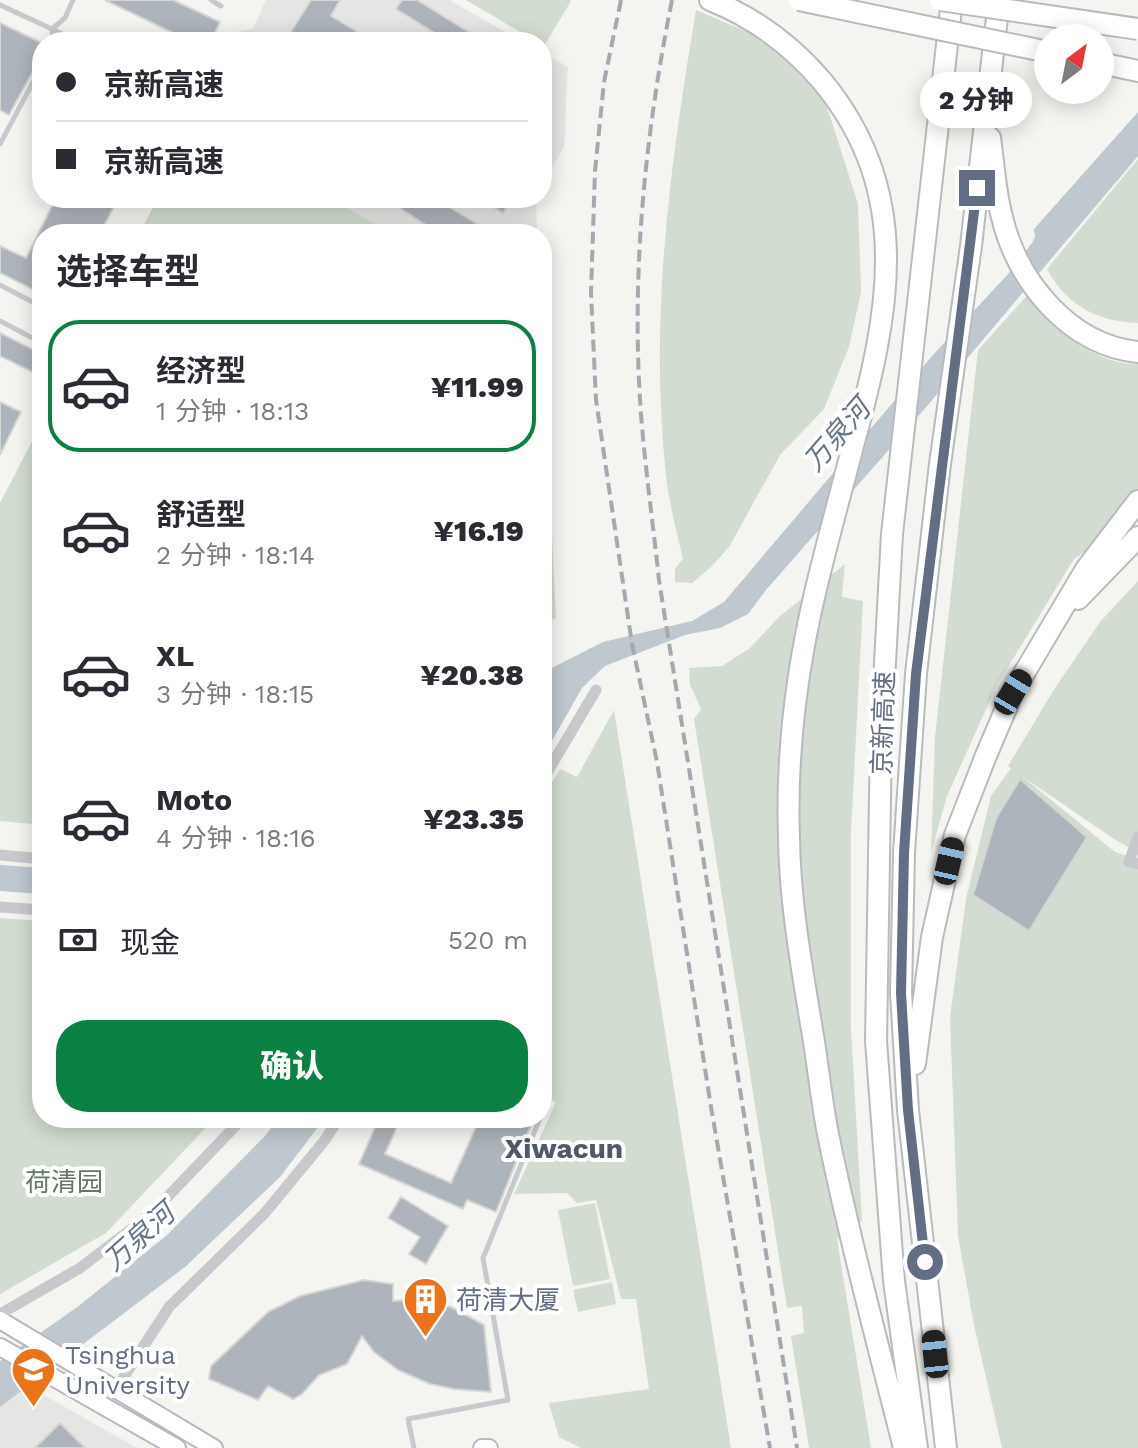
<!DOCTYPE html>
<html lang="zh">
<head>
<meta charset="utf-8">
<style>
	:root { --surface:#fff; --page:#f2f2f3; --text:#2b2b33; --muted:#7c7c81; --line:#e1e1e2; --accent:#0b8043 }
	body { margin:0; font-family:"Work Sans","Noto Sans SC",sans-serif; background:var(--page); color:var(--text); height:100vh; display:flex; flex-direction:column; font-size:30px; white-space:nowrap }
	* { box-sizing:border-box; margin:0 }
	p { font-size:26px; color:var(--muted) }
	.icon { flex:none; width:44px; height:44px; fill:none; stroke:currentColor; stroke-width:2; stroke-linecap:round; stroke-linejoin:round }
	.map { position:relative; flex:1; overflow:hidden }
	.drawer { position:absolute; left:32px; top:224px; width:520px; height:904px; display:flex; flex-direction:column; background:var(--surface); border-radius:32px; box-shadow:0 4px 20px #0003 }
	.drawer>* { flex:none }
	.banner { position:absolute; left:32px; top:32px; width:520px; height:176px; border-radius:32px; box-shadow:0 4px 20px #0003; display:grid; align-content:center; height:176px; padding:0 24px; background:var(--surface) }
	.needle { width:52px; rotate:32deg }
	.buttons { position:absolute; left:1034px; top:24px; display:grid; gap:16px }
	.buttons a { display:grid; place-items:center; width:80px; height:80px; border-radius:50%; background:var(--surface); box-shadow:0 4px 20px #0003; font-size:40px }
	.end { position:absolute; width:36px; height:36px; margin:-18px; border:10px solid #626e83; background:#fff; box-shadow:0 0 0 4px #fff }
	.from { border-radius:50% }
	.bubble { position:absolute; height:56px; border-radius:28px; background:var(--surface); box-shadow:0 4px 20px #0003; font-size:26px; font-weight:800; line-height:56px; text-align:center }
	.car { position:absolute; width:24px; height:48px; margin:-24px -12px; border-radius:10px; box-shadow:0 0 6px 2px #0007; background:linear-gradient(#222 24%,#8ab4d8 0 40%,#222 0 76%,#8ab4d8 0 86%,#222 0) }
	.banner b { display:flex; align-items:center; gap:28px; height:76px; font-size:30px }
	.banner b+b { border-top:2px solid var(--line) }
	.banner i { width:20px; height:20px; background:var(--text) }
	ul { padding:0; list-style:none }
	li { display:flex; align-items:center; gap:24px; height:132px; margin:0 16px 12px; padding:0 8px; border:4px solid transparent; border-radius:32px }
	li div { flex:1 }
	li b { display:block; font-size:30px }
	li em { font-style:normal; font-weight:800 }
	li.on { border-color:var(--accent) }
	li>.icon { width:72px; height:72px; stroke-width:1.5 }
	h2 { padding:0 24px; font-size:36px; line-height:96px }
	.pay { display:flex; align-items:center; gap:20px; height:88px; padding:0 24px; font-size:30px }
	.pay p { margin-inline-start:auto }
	.primary-button { display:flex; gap:16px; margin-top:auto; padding:16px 24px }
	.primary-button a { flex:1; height:92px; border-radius:32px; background:var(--accent); color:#fff; font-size:32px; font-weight:800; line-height:92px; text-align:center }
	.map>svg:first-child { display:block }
	.built { fill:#e5e5e4 }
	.green { fill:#d3dcd1 }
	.water { fill:#bfc8cf }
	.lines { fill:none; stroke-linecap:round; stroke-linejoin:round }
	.river { stroke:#bfc8cf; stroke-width:26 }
	.building { fill:#aeb4bb; stroke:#d5d6d3; stroke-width:2 }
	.secondary-casing { stroke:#b6babf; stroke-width:20 }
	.highway-casing { stroke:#b9babe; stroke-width:24 }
	.lane { stroke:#c7c9cd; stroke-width:5 }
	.street { stroke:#c7c9cd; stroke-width:11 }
	.secondary { stroke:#fff; stroke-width:16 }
	.highway { stroke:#fff; stroke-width:20 }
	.rail { stroke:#a4a8af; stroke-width:4; stroke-dasharray:12 6; stroke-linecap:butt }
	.highway-bridge-casing { stroke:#b9babe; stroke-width:24; stroke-linecap:butt }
	.highway-bridge { stroke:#fff; stroke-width:20 }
	.route { stroke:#626e83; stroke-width:10 }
	.labels { text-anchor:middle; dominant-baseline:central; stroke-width:8; stroke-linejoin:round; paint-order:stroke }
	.street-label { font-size:26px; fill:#626e83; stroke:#fff }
	.park-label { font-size:26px; fill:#617a61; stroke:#fff }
	.poi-label { font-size:26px; fill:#626e83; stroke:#fff; text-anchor:start }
	.water-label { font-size:28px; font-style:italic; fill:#637687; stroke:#fff }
	.neighbourhood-label { font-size:28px; font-weight:bold; fill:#505968; stroke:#fff }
</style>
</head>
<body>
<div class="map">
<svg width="1138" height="1448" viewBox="0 0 1138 1448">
	<rect width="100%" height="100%" fill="#f4f5f0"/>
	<path class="built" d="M 266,0 L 449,0 L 523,42 L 232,42 L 236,32 L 253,29 Z
		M 542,53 L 568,67 L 564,147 L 542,186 Z
		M 331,198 L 536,198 L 537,234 L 392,234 Z
		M 0,1370 L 137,1448 L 0,1448 Z"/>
	<path class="green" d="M 466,0 L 569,0 L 571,1 L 544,46 L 542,42 L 537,42 Z
		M 696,10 L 764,39 L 823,94 L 858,204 L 861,292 L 849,347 L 824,409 L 780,455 L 729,547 L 711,567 L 692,583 L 675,582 L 675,569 L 683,559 C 677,532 669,504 666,476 C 649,316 670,167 696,10 Z
		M 1138,159 L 1138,323 C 1098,322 1066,305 1047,269 Z
		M 158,198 L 331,198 L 392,234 L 139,234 Z
		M 1030,292 C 1039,304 1047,318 1057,328 C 1077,347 1111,365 1138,364 L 1138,515 L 1074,559 L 997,685 L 947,796 L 931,853 L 935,737 L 978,350 Z
		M 542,330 L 556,618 L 542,626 Z
		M 42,422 L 42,825 L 0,821 L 0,503 Z
		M 845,564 L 842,597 L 863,601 L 851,832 L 851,1029 L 862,1221 L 837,1239 L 871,1448 L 809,1448 L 791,1336 L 804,1333 L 802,1306 L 787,1308 L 694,719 L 701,709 L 690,685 L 689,668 L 722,666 L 750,648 L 780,616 Z
		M 1138,581 L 1138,852 L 1117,841 L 1023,777 L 1115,852 L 1138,860 L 1138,1448 L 1002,1448 L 974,1325 L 958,1236 L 950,1017 L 966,899 L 991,796 L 1011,768 L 1008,766 L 1053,691 L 1100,622 Z
		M 614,710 L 731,1448 L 581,1448 L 559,1437 L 549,1403 L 649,1389 L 636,1299 L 621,1299 L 596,1200 L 577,1203 L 567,1193 L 514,1194 L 556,1102 L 542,1095 L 542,799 L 560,769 L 577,777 Z
		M 0,918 L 42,921 L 42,1118 L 215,1118 L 106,1233 L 0,1294 Z
		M 595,1203 L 610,1279 L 573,1286 L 558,1210 Z
		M 612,1282 L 616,1304 L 578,1312 L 573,1290 Z"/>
	<path class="water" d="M 1138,112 L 1138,156 L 922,412 L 766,590 L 748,614 L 720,628 L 685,635 L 605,666 L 582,688 L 545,753 L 542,755 L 542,673 L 603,642 L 692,621 L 724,602 L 933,355 L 1008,274 L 1032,243 L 1035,237 L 1034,229 Z
		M 279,1118 L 325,1118 L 280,1177 L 185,1267 L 0,1407 L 0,1361 L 76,1308 L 166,1236 L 265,1136 Z"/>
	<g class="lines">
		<path class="river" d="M 0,878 L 42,881"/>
	</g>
	<path class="building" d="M 105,0 L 173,0 L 220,22 L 211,42 L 192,42 Z
		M 311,0 L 340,0 L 331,16 L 374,42 L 301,42 L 289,35 Z
		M 402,0 L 417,0 L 485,42 L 449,42 L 396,9 Z
		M 0,23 L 42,43 L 42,55 L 9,115 L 0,110 Z
		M 56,198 L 118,198 L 100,234 L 42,234 L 42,294 L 0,273 L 0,246 L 26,258 Z
		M 384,198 L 434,198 L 494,234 L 440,234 Z
		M 479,198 L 512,198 L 503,213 Z
		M 0,333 L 42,354 L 42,377 L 0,356 Z
		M 0,402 L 21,412 L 0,455 Z
		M 1020,779 L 1087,837 L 1029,931 L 973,895 L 996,818 Z
		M 379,1118 L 401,1118 L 385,1154 L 451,1183 L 480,1118 L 516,1118 L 531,1125 L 496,1212 L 467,1200 L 463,1209 L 359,1164 Z
		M 401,1197 L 448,1226 L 426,1264 L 409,1254 L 420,1237 L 388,1218 Z
		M 364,1280 L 393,1284 L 393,1301 L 420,1299 L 451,1307 L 484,1325 L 491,1392 L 454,1389 L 430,1384 L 398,1370 L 374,1352 L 362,1336 L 347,1364 L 319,1375 L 302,1394 L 293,1399 L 268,1386 L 258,1400 L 209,1379 L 211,1366 L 268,1312 L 300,1296 Z
		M 60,1423 L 85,1448 L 35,1448 Z"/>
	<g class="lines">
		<defs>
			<path id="secondary" d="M 0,1320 L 214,1448
				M 0,1347 L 177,1448
				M 482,1448 L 489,1448"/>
			<path id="highway" d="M 710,0 C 753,17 792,46 822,81 C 915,193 889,314 854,442 C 841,492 827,542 815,593 C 796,674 786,756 789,839 C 790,901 801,963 811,1024 C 818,1062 821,1101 829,1139 C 850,1242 878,1345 904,1448
				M 1100,63 L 1138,71
				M 990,138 C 994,164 995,192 1002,217 C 1017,281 1069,345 1138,352
				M 1078,599 L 1138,537
				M 915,1064 L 932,937 L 955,835 L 985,758 L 1013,692 L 1086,569 L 1138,501
				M 917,1448 L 894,1281 L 876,1041 L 881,736 L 892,534 L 952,0
				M 946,1448 L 908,1110 L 901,993 L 904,853 L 916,674 L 940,464 L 971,246 L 999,0"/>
		</defs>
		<use href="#secondary" class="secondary-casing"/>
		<use href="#highway" class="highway-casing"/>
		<path class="lane" d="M 211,0 L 221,6
			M 0,5 L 52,29 L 65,18 L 73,0
			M 52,29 L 79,42
			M 52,30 L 53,42
			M 0,144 L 42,65
			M 0,285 L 42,307
			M 0,321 L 42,343
			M 542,1102 L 546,1103 L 542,1113
			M 414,1448 L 408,1419 L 508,1400 L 483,1258 L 540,1118"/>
		<path class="street" d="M 542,781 L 596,690
			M 1138,837 L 1129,862 L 1138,864
			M 0,855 L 42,859
			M 0,907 L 42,910
			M 0,1314 L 80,1268 L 152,1213 L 243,1118
			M 116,1389 L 169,1307 L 264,1214 L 325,1140 L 339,1118"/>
		<use href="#secondary" class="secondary"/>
		<use href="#highway" class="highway"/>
		<path class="rail" d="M 621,0 L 604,82 L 595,171 L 591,293 L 596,400 L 632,644 L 657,762 L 711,1107 L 770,1448
			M 672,0 C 647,125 633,253 639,381 C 642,447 652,514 659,580 L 797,1448"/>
		<defs>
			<path id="highway-bridge" d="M 799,0 L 1048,52
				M 940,0 L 1138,29"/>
		</defs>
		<use href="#highway-bridge" class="highway-bridge-casing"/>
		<use href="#highway-bridge" class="highway-bridge"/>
	</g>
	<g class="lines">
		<path class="route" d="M 925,1262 L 908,1110 L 901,993 L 904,853 L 916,674 L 977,188"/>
	</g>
	<defs>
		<symbol id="building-pin" viewBox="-11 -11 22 30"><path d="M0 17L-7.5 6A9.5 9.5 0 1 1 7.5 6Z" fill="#eb731a" stroke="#fff"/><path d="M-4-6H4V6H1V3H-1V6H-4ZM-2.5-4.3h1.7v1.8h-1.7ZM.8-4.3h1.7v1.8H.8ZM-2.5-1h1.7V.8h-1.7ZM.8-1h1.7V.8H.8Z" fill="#fff"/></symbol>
		<symbol id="university-pin" viewBox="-11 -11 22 30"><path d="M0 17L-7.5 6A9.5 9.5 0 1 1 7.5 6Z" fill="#eb731a" stroke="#fff"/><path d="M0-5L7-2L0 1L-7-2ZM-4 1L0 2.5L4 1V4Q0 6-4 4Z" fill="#fff"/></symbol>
	</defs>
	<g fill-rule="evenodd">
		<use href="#building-pin" x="400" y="1274" width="51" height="69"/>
		<use href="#university-pin" x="8" y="1344" width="51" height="69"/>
	</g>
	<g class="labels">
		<g class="street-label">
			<text transform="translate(883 723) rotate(-88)">京新高速</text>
		</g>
		<g class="park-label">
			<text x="64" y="1182">荷清园</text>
		</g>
		<g class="poi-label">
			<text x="456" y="1300">荷清大厦</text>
			<text x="65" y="1355">Tsinghua<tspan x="65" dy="30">University</tspan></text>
		</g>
		<g class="water-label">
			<text transform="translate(837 435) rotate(-49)">万泉河</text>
			<text transform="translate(139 1237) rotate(-42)">万泉河</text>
		</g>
		<g class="neighbourhood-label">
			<text x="564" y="1148">Xiwacun</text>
		</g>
	</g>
</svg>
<div class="buttons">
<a><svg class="needle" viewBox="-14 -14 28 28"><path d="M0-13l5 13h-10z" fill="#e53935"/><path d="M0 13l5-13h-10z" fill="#7c7c81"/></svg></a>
</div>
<i class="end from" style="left:925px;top:1262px"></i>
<i class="end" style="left:977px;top:188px"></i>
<div class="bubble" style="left:920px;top:72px;width:112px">2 分钟</div>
<i class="car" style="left:1013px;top:692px;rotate:31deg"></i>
<i class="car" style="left:949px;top:861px;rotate:13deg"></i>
<i class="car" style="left:935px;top:1354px;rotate:354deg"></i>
<div class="banner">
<b><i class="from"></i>京新高速</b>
<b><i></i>京新高速</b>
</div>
<section class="drawer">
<h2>选择车型</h2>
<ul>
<li class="on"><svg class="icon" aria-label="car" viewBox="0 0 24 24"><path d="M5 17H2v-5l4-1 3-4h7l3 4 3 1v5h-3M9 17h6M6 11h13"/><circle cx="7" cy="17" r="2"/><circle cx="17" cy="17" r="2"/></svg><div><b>经济型</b><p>1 分钟 · 18:13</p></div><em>¥11.99</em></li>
<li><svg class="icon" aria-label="car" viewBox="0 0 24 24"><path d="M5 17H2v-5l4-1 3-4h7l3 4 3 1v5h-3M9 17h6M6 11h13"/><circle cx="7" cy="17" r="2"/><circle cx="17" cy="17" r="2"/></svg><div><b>舒适型</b><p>2 分钟 · 18:14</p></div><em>¥16.19</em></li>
<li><svg class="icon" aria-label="car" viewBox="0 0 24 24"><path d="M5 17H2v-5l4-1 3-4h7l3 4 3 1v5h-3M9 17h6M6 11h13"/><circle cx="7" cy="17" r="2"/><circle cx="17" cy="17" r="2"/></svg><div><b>XL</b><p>3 分钟 · 18:15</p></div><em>¥20.38</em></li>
<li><svg class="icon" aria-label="car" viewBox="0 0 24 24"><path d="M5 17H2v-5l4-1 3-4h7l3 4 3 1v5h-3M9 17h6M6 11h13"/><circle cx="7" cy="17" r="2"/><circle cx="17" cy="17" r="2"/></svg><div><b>Moto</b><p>4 分钟 · 18:16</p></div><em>¥23.35</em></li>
</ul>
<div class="pay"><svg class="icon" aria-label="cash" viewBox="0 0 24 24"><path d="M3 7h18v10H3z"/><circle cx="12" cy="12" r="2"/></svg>现金<p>520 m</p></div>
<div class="primary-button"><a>确认</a></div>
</section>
</div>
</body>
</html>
